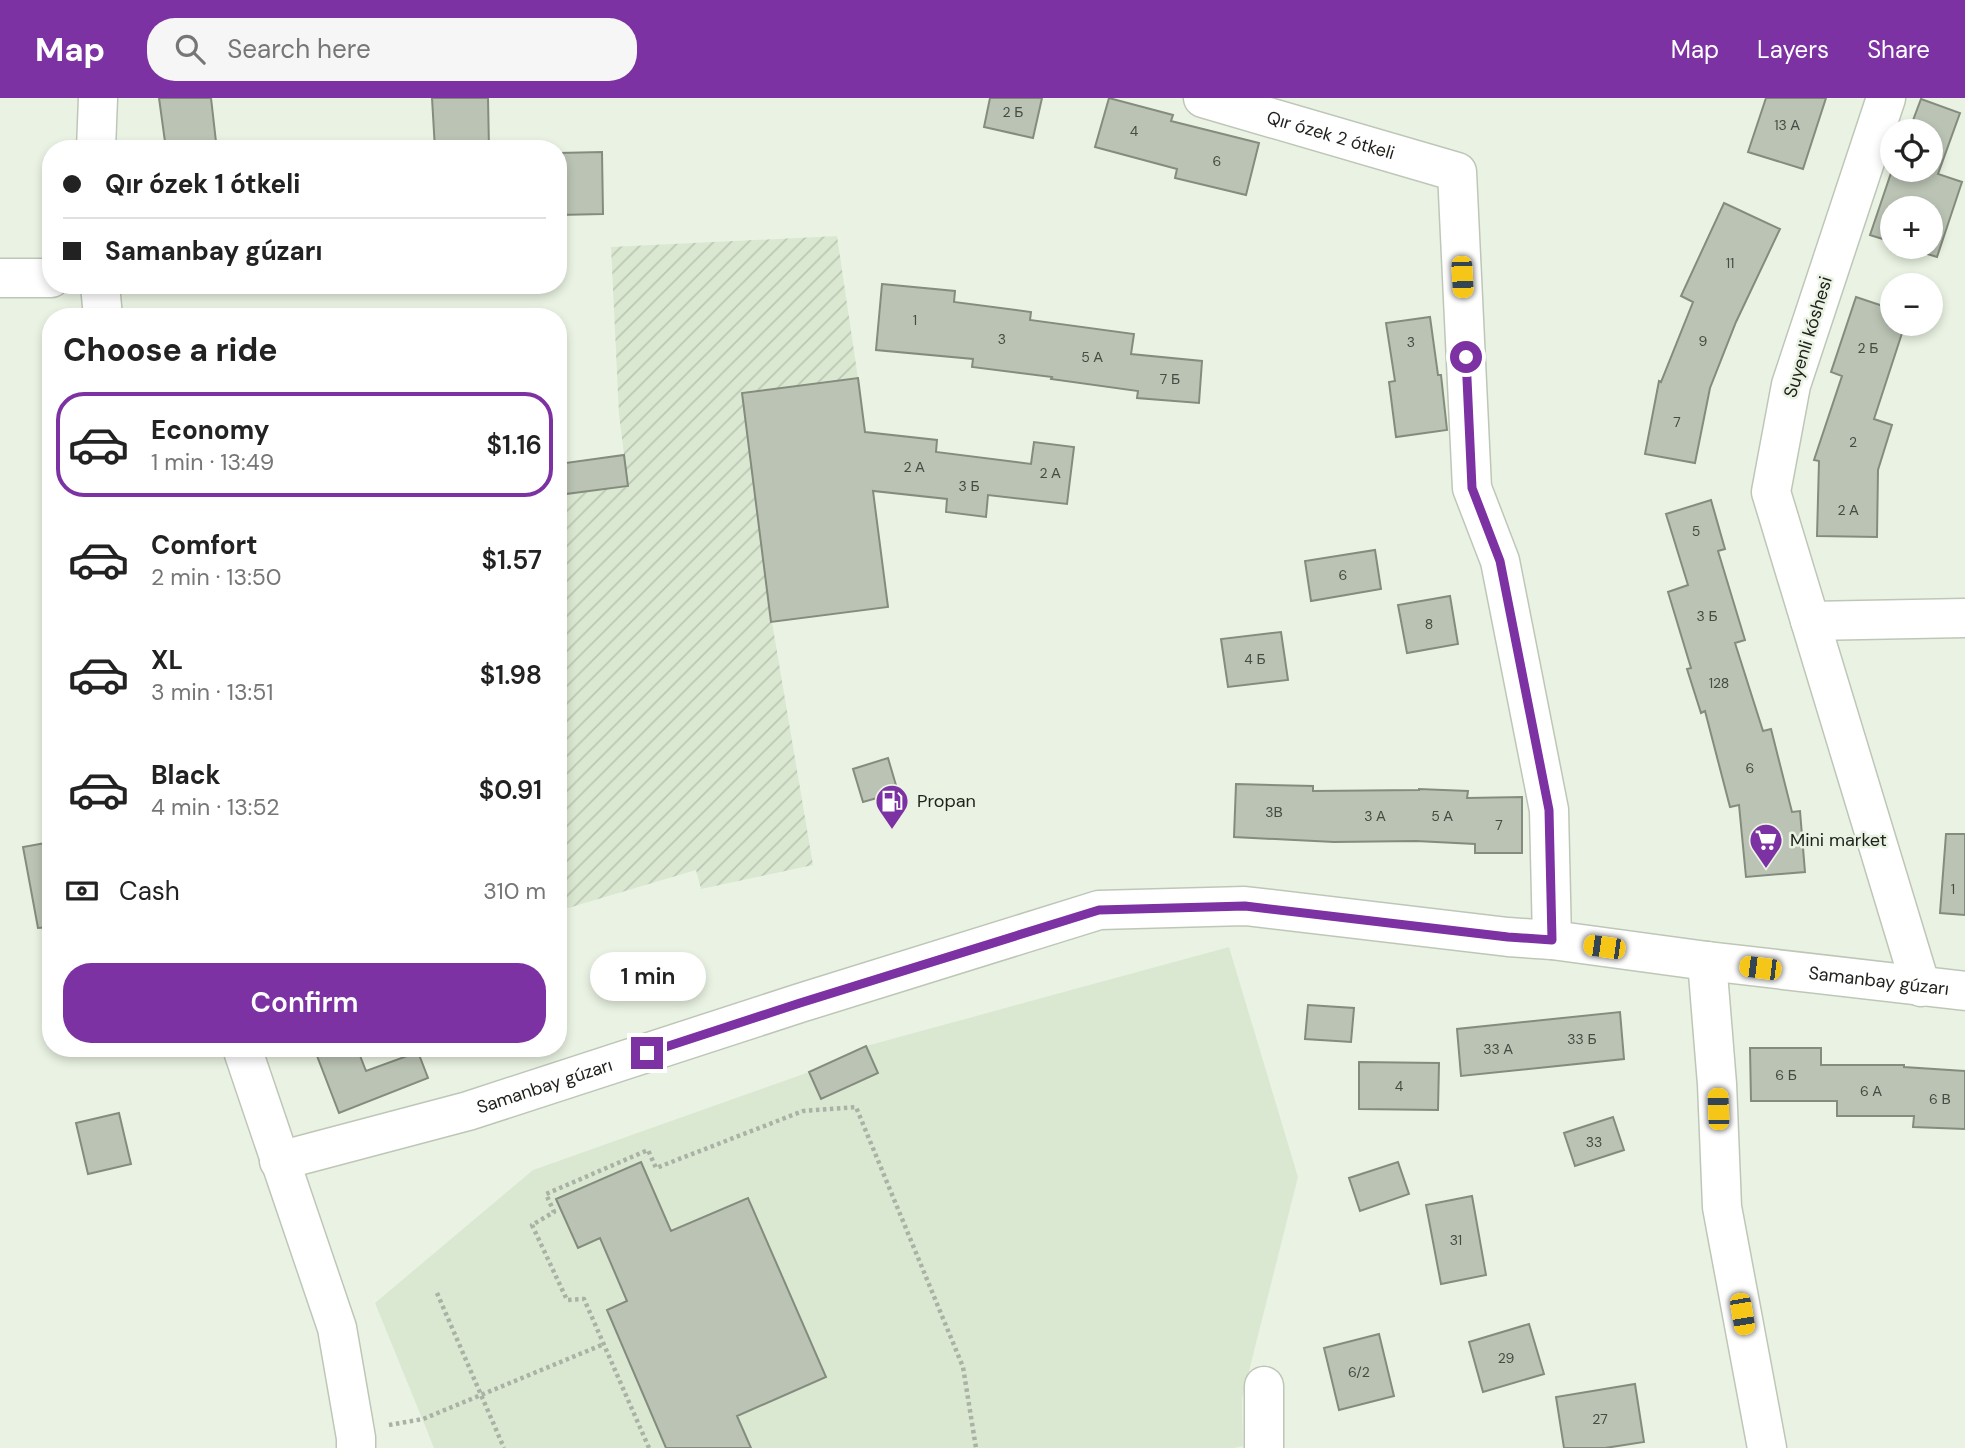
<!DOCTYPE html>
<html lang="en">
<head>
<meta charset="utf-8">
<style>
	:root { --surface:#fff; --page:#f6f6f6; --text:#222; --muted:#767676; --line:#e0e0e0; --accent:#7d32a3 }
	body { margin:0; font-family:"DM Sans",sans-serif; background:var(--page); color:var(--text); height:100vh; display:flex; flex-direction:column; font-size:26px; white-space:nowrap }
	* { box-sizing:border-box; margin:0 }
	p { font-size:23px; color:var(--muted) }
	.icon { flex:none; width:38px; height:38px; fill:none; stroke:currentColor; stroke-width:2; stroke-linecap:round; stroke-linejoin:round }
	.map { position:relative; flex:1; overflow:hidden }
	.details { position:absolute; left:42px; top:210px; width:525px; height:749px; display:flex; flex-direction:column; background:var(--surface); border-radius:28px; box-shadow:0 4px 10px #0003 }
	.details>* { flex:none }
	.guide { position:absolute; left:42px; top:42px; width:525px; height:154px; border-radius:28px; box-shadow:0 4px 10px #0003; display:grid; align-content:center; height:154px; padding:0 21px; background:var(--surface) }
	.fabs { position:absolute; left:1880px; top:21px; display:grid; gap:14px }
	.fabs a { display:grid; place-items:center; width:63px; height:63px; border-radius:50%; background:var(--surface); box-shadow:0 4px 10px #0003; font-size:35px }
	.end { position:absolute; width:32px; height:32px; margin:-16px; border:9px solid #7d32a3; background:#fff; box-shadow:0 0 0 4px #fff }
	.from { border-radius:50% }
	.bubble { position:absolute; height:49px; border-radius:24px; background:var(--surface); box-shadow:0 4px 10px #0003; font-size:23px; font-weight:600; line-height:49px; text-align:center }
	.car { position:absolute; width:21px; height:42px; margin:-21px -10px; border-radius:9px; box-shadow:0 0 5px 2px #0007; background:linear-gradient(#f5c518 24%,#345 0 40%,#f5c518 0 76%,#345 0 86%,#f5c518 0) }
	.guide b { display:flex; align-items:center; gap:24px; height:66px; font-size:26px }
	.guide b+b { border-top:2px solid var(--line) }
	.guide i { width:18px; height:18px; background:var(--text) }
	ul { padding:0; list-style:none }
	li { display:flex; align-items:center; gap:21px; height:105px; margin:0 14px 10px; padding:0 7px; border:4px solid transparent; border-radius:28px }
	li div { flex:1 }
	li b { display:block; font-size:26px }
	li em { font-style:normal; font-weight:600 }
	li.on { border-color:var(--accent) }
	li>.icon { width:63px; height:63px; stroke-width:1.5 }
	h2 { padding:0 21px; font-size:32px; line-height:84px }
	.pay { display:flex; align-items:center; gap:18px; height:77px; padding:0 21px; font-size:26px }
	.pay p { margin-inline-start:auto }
	.primary-button { display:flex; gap:14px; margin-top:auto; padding:14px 21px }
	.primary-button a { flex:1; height:80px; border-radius:28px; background:var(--accent); color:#fff; font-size:28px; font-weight:600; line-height:80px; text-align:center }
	header { display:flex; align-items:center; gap:42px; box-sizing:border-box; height:98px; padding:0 35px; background:var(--accent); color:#fff }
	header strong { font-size:33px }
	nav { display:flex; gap:38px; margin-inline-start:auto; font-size:24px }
	.search { width:490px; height:63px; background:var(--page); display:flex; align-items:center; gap:18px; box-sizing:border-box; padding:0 24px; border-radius:28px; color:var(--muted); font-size:26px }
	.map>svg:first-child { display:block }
	.built { fill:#dbe8d1 }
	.industrial { fill:url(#industrial-furrows) }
	.building { fill:#bac3b4; stroke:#848c7e; stroke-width:2 }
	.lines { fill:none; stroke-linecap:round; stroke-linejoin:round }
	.minor-casing { stroke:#bec7b7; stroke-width:41 }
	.path { stroke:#aab1a5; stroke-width:4.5; stroke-dasharray:3.5 3.5; stroke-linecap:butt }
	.minor { stroke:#fff; stroke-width:38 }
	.route { stroke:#7d32a3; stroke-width:9 }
	.labels { text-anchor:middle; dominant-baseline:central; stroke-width:5; stroke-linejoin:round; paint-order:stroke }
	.number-label { font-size:14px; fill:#464b43 }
	.street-label { font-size:18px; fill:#20231d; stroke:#eaf3e3 }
	.poi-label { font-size:18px; fill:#20231d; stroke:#eaf3e3; text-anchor:start }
</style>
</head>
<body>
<header>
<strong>Map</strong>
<div class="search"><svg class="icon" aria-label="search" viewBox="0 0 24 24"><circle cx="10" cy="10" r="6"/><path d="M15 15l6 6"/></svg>Search here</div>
<nav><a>Map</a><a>Layers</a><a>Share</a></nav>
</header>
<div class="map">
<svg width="1965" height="1350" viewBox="0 0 1965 1350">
	<defs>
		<pattern id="industrial-furrows" width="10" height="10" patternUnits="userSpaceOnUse" patternTransform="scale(1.75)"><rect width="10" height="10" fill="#dbe8d1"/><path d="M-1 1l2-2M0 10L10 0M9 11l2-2" fill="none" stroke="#bcc7b3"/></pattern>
	</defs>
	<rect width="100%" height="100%" fill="#eaf3e3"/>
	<path class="built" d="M 1229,849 L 1298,1079 L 1242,1301 L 1243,1348 L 1234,1350 L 434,1350 L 375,1205 L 533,1072 L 809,974 L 866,948 Z"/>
	<path class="industrial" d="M 837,138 L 858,280 L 888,509 L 772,524 L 813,767 L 701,791 L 696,772 L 558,813 L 558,397 L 628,388 L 619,317 L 611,149 Z"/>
	<path class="building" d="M 159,0 L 211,0 L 216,44 L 166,51 Z
		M 432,0 L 488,0 L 489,51 L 435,51 Z
		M 990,0 L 1042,0 L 1033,40 L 984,29 Z
		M 1109,0 L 1173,17 L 1171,23 L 1259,45 L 1246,97 L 1175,80 L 1177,71 L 1095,49 Z
		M 1766,0 L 1826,0 L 1803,71 L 1748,54 Z
		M 1921,1 L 1960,15 L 1938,76 L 1962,84 L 1937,159 L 1905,149 L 1930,149 L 1930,110 L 1892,110 L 1892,144 L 1870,137 L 1892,72 L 1930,72 L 1930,33 L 1909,33 Z
		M 602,54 L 603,116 L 558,117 L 558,55 Z
		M 1724,105 L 1780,131 L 1736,224 L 1710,290 L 1695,365 L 1645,356 L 1659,283 L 1661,284 L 1693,204 L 1681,198 Z
		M 882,186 L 955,193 L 954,204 L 1031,214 L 1030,222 L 1134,236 L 1131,256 L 1202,263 L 1199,305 L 1137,300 L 1138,293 L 1051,281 L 1052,279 L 972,269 L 973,261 L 876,252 Z
		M 1856,199 L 1892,211 L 1892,226 L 1905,226 L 1874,321 L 1892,327 L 1878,372 L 1877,439 L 1817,438 L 1819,363 L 1814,362 L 1842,278 L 1831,274 Z
		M 1430,219 L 1438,277 L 1441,277 L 1447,332 L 1396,339 L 1389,284 L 1395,283 L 1386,225 Z
		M 858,280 L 865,334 L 937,342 L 936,354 L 1031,366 L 1034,344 L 1074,349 L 1067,406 L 988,397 L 986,419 L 946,414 L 947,401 L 873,393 L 888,509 L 771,524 L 742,295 Z
		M 624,357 L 628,388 L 558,397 L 558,366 Z
		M 1711,402 L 1725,451 L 1718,453 L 1745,542 L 1735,545 L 1763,633 L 1771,631 L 1792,714 L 1800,713 L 1805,774 L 1746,779 L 1739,707 L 1730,709 L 1705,613 L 1701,615 L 1687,571 L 1691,570 L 1668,494 L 1688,487 L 1666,416 Z
		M 1375,452 L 1381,491 L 1311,503 L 1305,463 Z
		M 1450,498 L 1458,546 L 1407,555 L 1398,507 Z
		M 1281,534 L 1288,582 L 1228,589 L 1221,541 Z
		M 888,660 L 898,694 L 863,704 L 853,671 Z
		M 1236,686 L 1313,688 L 1313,693 L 1419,692 L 1419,691 L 1468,693 L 1467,700 L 1522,699 L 1522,755 L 1475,755 L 1475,746 L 1416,743 L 1334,744 L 1234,739 Z
		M 1946,736 L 1965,736 L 1965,817 L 1940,815 Z
		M 51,744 L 51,829 L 38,830 L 23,749 Z
		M 1308,907 L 1354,910 L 1351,944 L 1305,941 Z
		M 1620,914 L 1624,961 L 1461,978 L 1457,931 Z
		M 866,948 L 878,975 L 821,1001 L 809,974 Z
		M 314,950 L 357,950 L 366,973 L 418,954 L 428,980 L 339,1015 Z
		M 1750,950 L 1821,950 L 1821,967 L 1904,967 L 1904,969 L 1965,973 L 1965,1031 L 1913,1029 L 1914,1018 L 1837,1018 L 1837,1003 L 1751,1003 Z
		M 1359,964 L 1439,965 L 1438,1012 L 1359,1011 Z
		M 119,1015 L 131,1066 L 88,1076 L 76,1025 Z
		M 1613,1019 L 1624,1052 L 1575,1068 L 1564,1035 Z
		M 641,1064 L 671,1133 L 748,1100 L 826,1279 L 737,1318 L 751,1350 L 666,1350 L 607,1212 L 627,1203 L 600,1140 L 578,1150 L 556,1101 Z
		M 1398,1064 L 1409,1096 L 1360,1113 L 1349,1080 Z
		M 1472,1098 L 1486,1177 L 1441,1186 L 1426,1107 Z
		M 1529,1226 L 1544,1276 L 1483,1294 L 1469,1244 Z
		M 1379,1236 L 1394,1298 L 1339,1312 L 1324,1250 Z
		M 1635,1286 L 1644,1344 L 1605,1350 L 1564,1350 L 1556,1299 Z"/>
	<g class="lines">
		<defs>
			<g id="minor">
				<path id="s1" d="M 1203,0 L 1457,74 L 1472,390 L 1500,463 L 1549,712 L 1552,842"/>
				<path d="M 1886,0 L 1791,287 L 1771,394 L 1921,889"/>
				<path d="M 96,51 L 98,0"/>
				<path d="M 0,180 L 51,180"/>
				<path d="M 100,187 L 103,219"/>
				<path d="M 1810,523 L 1965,520"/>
				<path d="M 1707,863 L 1717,986 L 1722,1109 L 1767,1350"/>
				<path d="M 242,950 L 337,1230 L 356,1340 L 356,1350"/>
				<path id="s2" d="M 279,1063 L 468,1013 L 800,905 L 1099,812 L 1245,808 L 1508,839 L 1552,842 L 1707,863 L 1965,893"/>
				<path d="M 1264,1350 L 1264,1288"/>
			</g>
		</defs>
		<use href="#minor" class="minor-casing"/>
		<path class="path" d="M 437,1195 L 504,1350
			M 389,1327 L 423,1321 L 604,1246
			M 649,1350 L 584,1201 L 567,1202 L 532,1127 L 554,1114 L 546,1096 L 648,1052 L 656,1070 L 803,1013 L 856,1009 L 963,1269 L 976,1350"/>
		<use href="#minor" class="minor"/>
	</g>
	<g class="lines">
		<path class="route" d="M 647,955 L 800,905 L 1099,812 L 1245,808 L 1508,839 L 1552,842 L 1549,712 L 1500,463 L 1472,390 L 1466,259"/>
	</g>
	<defs>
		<symbol id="fuel-pin" viewBox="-11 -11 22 30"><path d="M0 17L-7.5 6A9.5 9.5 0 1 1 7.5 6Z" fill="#7d32a3" stroke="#eaf3e3"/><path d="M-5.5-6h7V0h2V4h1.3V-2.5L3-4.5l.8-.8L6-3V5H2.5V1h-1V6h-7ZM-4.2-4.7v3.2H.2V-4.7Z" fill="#fff"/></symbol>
		<symbol id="supermarket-pin" viewBox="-11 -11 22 30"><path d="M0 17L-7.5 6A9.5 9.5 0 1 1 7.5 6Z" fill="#7d32a3" stroke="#eaf3e3"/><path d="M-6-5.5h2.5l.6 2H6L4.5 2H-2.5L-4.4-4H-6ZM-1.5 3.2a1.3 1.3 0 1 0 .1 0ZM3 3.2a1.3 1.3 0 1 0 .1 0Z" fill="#fff"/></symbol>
	</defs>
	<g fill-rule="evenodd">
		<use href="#fuel-pin" x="873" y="684" width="38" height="52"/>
		<use href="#supermarket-pin" x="1747" y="723" width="38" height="52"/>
	</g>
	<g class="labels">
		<g class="number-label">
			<text x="1013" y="14">2 Б</text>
			<text x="1787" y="27">13 А</text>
			<text x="1134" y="33">4</text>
			<text x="1217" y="63">6</text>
			<text x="1730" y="165">11</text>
			<text x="915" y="222">1</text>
			<text x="1002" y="241">3</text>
			<text x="1703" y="243">9</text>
			<text x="1411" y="244">3</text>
			<text x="1868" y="250">2 Б</text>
			<text x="1092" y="259">5 А</text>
			<text x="1170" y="281">7 Б</text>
			<text x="1677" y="324">7</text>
			<text x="1853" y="344">2</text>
			<text x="914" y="369">2 А</text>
			<text x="1050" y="375">2 А</text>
			<text x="969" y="388">3 Б</text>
			<text x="1848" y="412">2 А</text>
			<text x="1696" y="433">5</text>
			<text x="1343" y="477">6</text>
			<text x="1707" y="518">3 Б</text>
			<text x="1429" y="526">8</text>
			<text x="1255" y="561">4 Б</text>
			<text x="1719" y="585">128</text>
			<text x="1750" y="670">6</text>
			<text x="1274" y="714">3В</text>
			<text x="1375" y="718">3 А</text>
			<text x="1442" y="718">5 А</text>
			<text x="1499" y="727">7</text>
			<text x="1953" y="791">1</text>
			<text x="1582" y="941">33 Б</text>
			<text x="1498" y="951">33 А</text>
			<text x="1786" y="977">6 Б</text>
			<text x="1399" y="988">4</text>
			<text x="1871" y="993">6 А</text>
			<text x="1940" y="1001">6 В</text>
			<text x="1594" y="1044">33</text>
			<text x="1456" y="1142">31</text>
			<text x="1506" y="1260">29</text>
			<text x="1359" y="1274">6/2</text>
			<text x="1600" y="1321">27</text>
		</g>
		<g class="street-label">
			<text stroke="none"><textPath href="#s1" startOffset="133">Qır ózek 2 ótkeli</textPath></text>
			<text transform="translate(1808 239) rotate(-73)">Suyenli kóshesi</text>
			<text stroke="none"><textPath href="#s2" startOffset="1642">Samanbay gúzarı</textPath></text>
			<text stroke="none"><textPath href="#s2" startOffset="276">Samanbay gúzarı</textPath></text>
		</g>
		<g class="poi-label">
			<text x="917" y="703">Propan</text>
			<text x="1790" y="742">Mini market</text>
		</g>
	</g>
</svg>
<div class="fabs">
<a><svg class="icon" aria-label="locate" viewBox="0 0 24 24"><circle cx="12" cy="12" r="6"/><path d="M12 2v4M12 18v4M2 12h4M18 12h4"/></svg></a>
<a>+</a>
<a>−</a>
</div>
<i class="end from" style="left:1466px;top:259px"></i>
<i class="end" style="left:647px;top:955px"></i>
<div class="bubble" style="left:590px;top:854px;width:116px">1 min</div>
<i class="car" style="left:1462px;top:179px;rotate:177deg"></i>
<i class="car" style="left:1604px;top:849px;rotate:278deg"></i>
<i class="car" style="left:1760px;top:870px;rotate:277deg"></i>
<i class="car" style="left:1718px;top:1011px;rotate:358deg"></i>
<i class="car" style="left:1742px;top:1216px;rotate:170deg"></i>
<div class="guide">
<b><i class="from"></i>Qır ózek 1 ótkeli</b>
<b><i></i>Samanbay gúzarı</b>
</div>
<section class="details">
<h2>Choose a ride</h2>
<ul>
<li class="on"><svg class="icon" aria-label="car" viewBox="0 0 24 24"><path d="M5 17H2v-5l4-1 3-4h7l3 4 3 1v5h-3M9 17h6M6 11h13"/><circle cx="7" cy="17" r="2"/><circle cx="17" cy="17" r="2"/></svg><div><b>Economy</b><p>1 min · 13:49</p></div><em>$1.16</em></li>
<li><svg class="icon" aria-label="car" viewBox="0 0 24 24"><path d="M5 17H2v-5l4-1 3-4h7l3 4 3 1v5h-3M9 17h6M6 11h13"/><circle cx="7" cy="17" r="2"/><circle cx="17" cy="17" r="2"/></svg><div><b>Comfort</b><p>2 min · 13:50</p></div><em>$1.57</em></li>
<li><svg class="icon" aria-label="car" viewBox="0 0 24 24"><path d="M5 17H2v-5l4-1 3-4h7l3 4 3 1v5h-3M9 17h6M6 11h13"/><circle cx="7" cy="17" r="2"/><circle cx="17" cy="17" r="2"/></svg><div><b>XL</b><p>3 min · 13:51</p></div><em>$1.98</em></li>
<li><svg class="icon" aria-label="car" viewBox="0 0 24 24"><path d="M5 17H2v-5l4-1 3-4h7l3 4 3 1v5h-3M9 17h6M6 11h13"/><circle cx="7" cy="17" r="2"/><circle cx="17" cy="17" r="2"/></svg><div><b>Black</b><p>4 min · 13:52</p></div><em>$0.91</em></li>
</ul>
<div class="pay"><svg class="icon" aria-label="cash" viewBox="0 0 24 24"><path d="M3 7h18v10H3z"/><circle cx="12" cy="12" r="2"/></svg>Cash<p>310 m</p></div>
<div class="primary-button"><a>Confirm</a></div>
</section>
</div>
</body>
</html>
